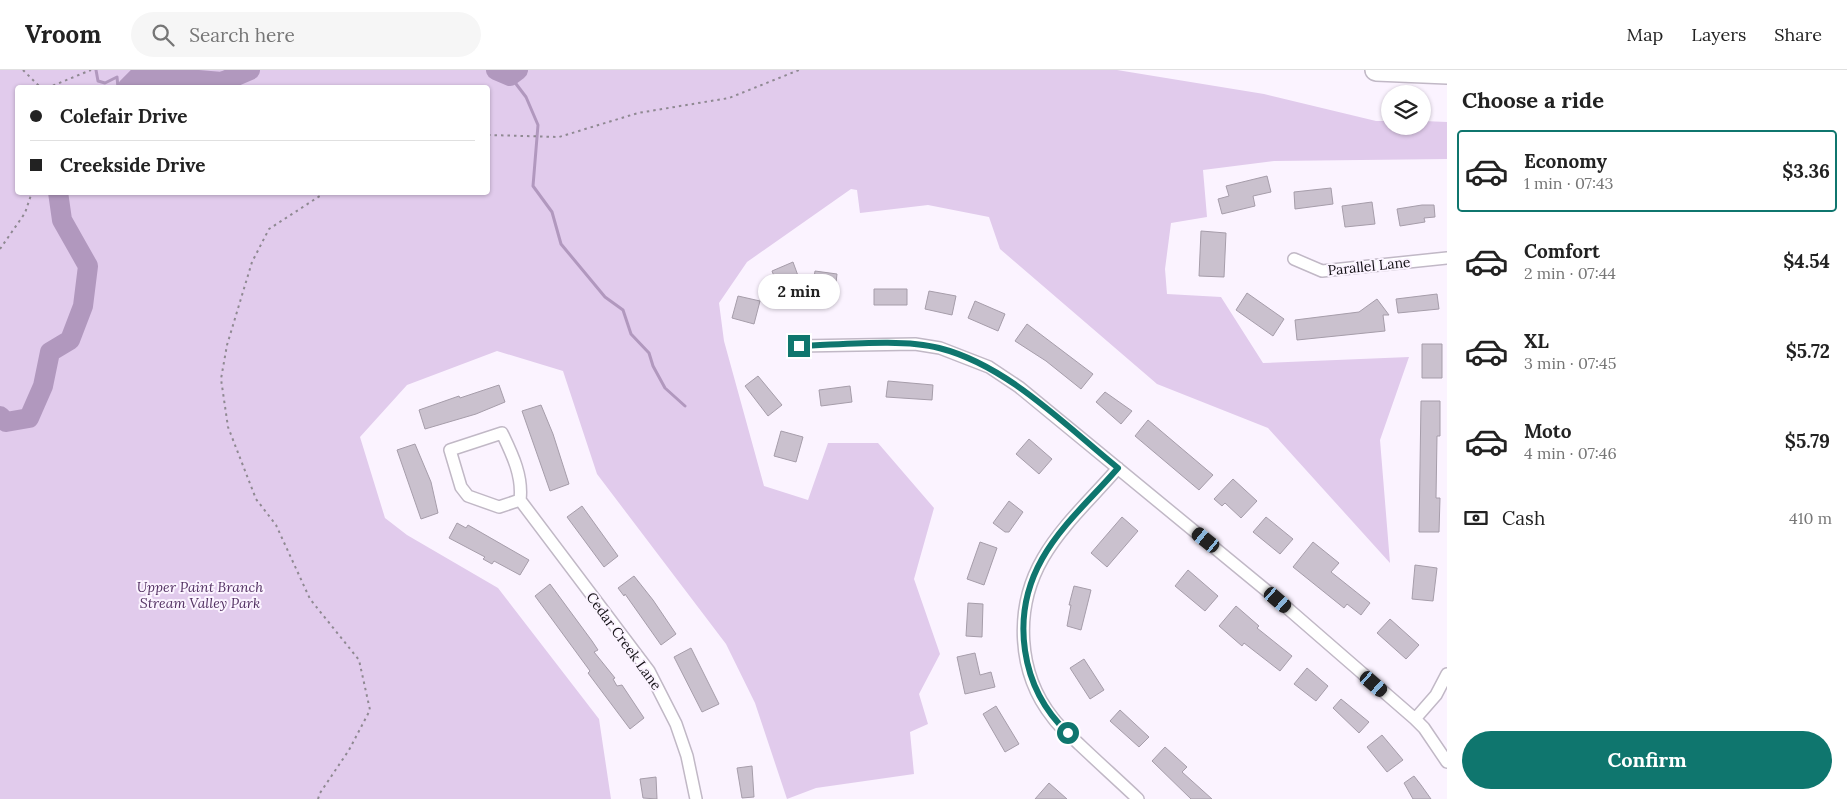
<!DOCTYPE html>
<html lang="en">
<head>
<meta charset="utf-8">
<style>
	:root { --surface:#fff; --page:#f6f6f6; --text:#222; --muted:#767676; --line:#e0e0e0; --accent:#0f766e }
	body { margin:0; font-family:Lora,serif; background:var(--page); color:var(--text); height:100vh; display:flex; flex-direction:column; font-size:19px; white-space:nowrap }
	* { box-sizing:border-box; margin:0 }
	p { font-size:16px; color:var(--muted) }
	.icon { flex:none; width:28px; height:28px; fill:none; stroke:currentColor; stroke-width:2; stroke-linecap:round; stroke-linejoin:round }
	.map { position:relative; flex:1; overflow:hidden }
	.drawer { display:flex; flex-direction:column; background:var(--surface); width:400px }
	.drawer>* { flex:none }
	.banner { position:absolute; left:15px; top:15px; width:475px; height:110px; border-radius:5px; box-shadow:0 1px 4px #0004; display:grid; align-content:center; height:110px; padding:0 15px; background:var(--surface) }
	.controls { position:absolute; left:1381px; top:15px; display:grid; gap:10px }
	.controls a { display:grid; place-items:center; width:50px; height:50px; border-radius:50%; background:var(--surface); box-shadow:0 1px 4px #0004; font-size:25px }
	.end { position:absolute; width:22px; height:22px; margin:-11px; border:6px solid #0f766e; background:#fff; box-shadow:0 0 0 2px #fff }
	.from { border-radius:50% }
	.bubble { position:absolute; height:35px; border-radius:18px; background:var(--surface); box-shadow:0 1px 4px #0004; font-size:16px; font-weight:700; line-height:35px; text-align:center }
	.car { position:absolute; width:15px; height:30px; margin:-15px -8px; border-radius:6px; box-shadow:0 0 4px 1px #0007; background:linear-gradient(#222 24%,#8ab4d8 0 40%,#222 0 76%,#8ab4d8 0 86%,#222 0) }
	.banner b { display:flex; align-items:center; gap:18px; height:48px; font-size:19px }
	.banner b+b { border-top:1px solid var(--line) }
	.banner i { width:12px; height:12px; background:var(--text) }
	ul { padding:0; list-style:none }
	li { display:flex; align-items:center; gap:15px; height:82px; margin:0 10px 8px; padding:0 5px; border:2px solid transparent; border-radius:5px }
	li div { flex:1 }
	li b { display:block; font-size:19px }
	li em { font-style:normal; font-weight:700 }
	li.on { border-color:var(--accent) }
	li>.icon { width:45px; height:45px; stroke-width:1.5 }
	h2 { padding:0 15px; font-size:22px; line-height:60px }
	.pay { display:flex; align-items:center; gap:12px; height:55px; padding:0 15px; font-size:19px }
	.pay p { margin-inline-start:auto }
	.action { display:flex; gap:10px; margin-top:auto; padding:10px 15px }
	.action a { flex:1; height:58px; border-radius:30px; background:var(--accent); color:#fff; font-size:20px; font-weight:700; line-height:58px; text-align:center }
	header { display:flex; align-items:center; gap:30px; box-sizing:border-box; height:70px; padding:0 25px; background:var(--surface); border-bottom:1px solid var(--line) }
	header strong { font-size:24px }
	nav { display:flex; gap:28px; margin-inline-start:auto; font-size:18px }
	.search { width:350px; height:45px; background:var(--page); display:flex; align-items:center; gap:12px; box-sizing:border-box; padding:0 18px; border-radius:28px; color:var(--muted); font-size:19px }
	main { display:flex; flex:1; min-height:0 }
	.map>svg:first-child { display:block }
	.green { fill:#e1cbec; fill-rule:evenodd }
	.lines { fill:none; stroke-linecap:round; stroke-linejoin:round }
	.stream { stroke:#b198be; stroke-width:3 }
	.river { stroke:#b198be; stroke-width:20 }
	.building { fill:#cac1ce; stroke:#a69daa }
	.minor-casing { stroke:#c1b8c6; stroke-width:14 }
	.motorway-casing { stroke:#c1b8c6; stroke-width:24 }
	.path { stroke:#8f8992; stroke-width:2; stroke-dasharray:2.5 4; stroke-linecap:butt }
	.minor { stroke:#fff; stroke-width:11 }
	.motorway { stroke:#fff; stroke-width:21 }
	.route { stroke:#0f766e; stroke-width:6 }
	.labels { text-anchor:middle; dominant-baseline:central; stroke-width:4; stroke-linejoin:round; paint-order:stroke }
	.street-label { font-size:14px; fill:#141116; stroke:#fbf3ff }
	.park-label { font-size:14px; font-style:italic; fill:#523062; stroke:#fbf3ff }
</style>
</head>
<body>
<header>
<strong>Vroom</strong>
<div class="search"><svg class="icon" aria-label="search" viewBox="0 0 24 24"><circle cx="10" cy="10" r="6"/><path d="M15 15l6 6"/></svg>Search here</div>
<nav><a>Map</a><a>Layers</a><a>Share</a></nav>
</header>
<main>
<div class="map">
<svg width="1447" height="729" viewBox="0 0 1447 729">
	<rect width="100%" height="100%" fill="#fbf3ff"/>
	<path class="green" d="M 0,0 L 1117,0 L 1264,24 L 1376,51 L 1390,51 L 1390,56 L 1422,56 L 1423,51 L 1447,52 L 1447,89 L 1274,91 L 1203,100 L 1207,147 L 1171,153 L 1165,199 L 1167,224 L 1221,227 L 1263,293 L 1409,287 L 1380,370 L 1390,493 L 1268,358 L 1157,314 L 1000,179 L 989,147 L 928,135 L 860,143 L 857,120 L 851,119 L 747,192 L 719,233 L 724,271 L 764,416 L 808,430 L 828,373 L 878,373 L 934,438 L 914,509 L 940,584 L 919,624 L 928,654 L 910,662 L 914,704 L 816,718 L 787,729 L 755,633 L 726,574 L 597,404 L 563,301 L 497,281 L 407,315 L 360,367 L 385,448 L 407,465 L 498,518 L 599,649 L 611,729 L 0,729 ZM 18,18 L 488,18 L 488,122 L 18,122 Z"/>
	<g class="lines">
		<path class="stream" d="M 96,0 L 98,11 L 105,13 L 117,7 L 118,18
			M 510,6 L 526,27 L 538,55 L 533,116 L 552,142 L 561,174 L 605,227 L 623,240 L 631,264 L 649,283 L 653,296 L 665,318 L 685,336"/>
		<path class="river" d="M 496,0 L 510,6 L 518,0
			M 127,18 L 140,5 L 222,12 L 250,0
			M 0,346 L 6,352 L 29,348 L 43,316 L 50,282 L 70,270 L 83,236 L 88,196 L 62,150 L 58,122"/>
	</g>
	<path class="building" d="M 1267,106 L 1271,122 L 1253,126 L 1255,136 L 1222,144 L 1218,129 L 1229,126 L 1226,116 Z
		M 1331,118 L 1333,134 L 1295,139 L 1294,122 Z
		M 1372,132 L 1375,154 L 1345,157 L 1342,136 Z
		M 1422,135 L 1434,135 L 1435,147 L 1424,148 L 1425,152 L 1400,156 L 1397,139 Z
		M 1201,161 L 1226,163 L 1224,207 L 1199,206 Z
		M 793,192 L 801,214 L 780,222 L 772,201 Z
		M 815,201 L 837,204 L 834,231 L 811,228 Z
		M 874,219 L 907,219 L 907,235 L 874,235 Z
		M 929,221 L 956,226 L 952,245 L 925,239 Z
		M 1247,223 L 1284,249 L 1273,266 L 1236,240 Z
		M 1437,224 L 1439,239 L 1398,243 L 1396,229 Z
		M 738,226 L 760,231 L 754,254 L 732,248 Z
		M 1377,229 L 1389,245 L 1383,245 L 1385,261 L 1297,270 L 1295,250 L 1359,242 Z
		M 975,231 L 1005,244 L 998,261 L 968,248 Z
		M 1027,254 L 1093,304 L 1081,319 L 1046,291 L 1015,271 Z
		M 1422,274 L 1442,274 L 1442,308 L 1422,308 Z
		M 758,306 L 782,335 L 768,346 L 745,316 Z
		M 888,311 L 933,315 L 932,330 L 886,327 Z
		M 499,315 L 505,332 L 476,344 L 425,359 L 419,340 L 459,326 L 460,328 Z
		M 850,316 L 852,332 L 821,336 L 819,320 Z
		M 1105,322 L 1132,341 L 1121,354 L 1096,332 Z
		M 1421,331 L 1440,331 L 1440,366 L 1437,366 L 1436,428 L 1440,428 L 1439,462 L 1419,462 Z
		M 541,335 L 553,364 L 569,414 L 550,421 L 522,341 Z
		M 1148,350 L 1213,405 L 1199,420 L 1135,366 Z
		M 781,361 L 803,367 L 796,392 L 774,386 Z
		M 1029,369 L 1052,389 L 1039,404 L 1016,384 Z
		M 415,374 L 431,412 L 438,443 L 421,449 L 397,380 Z
		M 1233,409 L 1257,431 L 1241,448 L 1225,433 L 1222,436 L 1214,429 Z
		M 1009,431 L 1023,442 L 1009,462 L 1005,462 L 993,453 Z
		M 582,436 L 618,486 L 604,497 L 567,447 Z
		M 1122,447 L 1138,461 L 1107,497 L 1091,483 Z
		M 1266,447 L 1293,469 L 1280,484 L 1253,462 Z
		M 457,453 L 466,458 L 468,455 L 529,490 L 520,505 L 494,491 L 492,494 L 483,489 L 485,487 L 449,468 Z
		M 980,472 L 997,478 L 984,515 L 967,509 Z
		M 1313,472 L 1339,493 L 1331,502 L 1370,533 L 1361,545 L 1347,534 L 1344,538 L 1293,497 Z
		M 1415,495 L 1437,498 L 1433,531 L 1412,529 Z
		M 1188,500 L 1218,526 L 1205,541 L 1175,516 Z
		M 634,506 L 653,530 L 676,564 L 661,575 L 625,524 L 624,526 L 618,518 Z
		M 550,514 L 592,571 L 598,580 L 594,582 L 615,608 L 613,609 L 617,616 L 622,615 L 644,648 L 630,659 L 588,603 L 590,601 L 535,526 Z
		M 1074,516 L 1091,520 L 1081,560 L 1067,556 L 1071,535 L 1069,535 Z
		M 968,533 L 983,534 L 982,567 L 966,566 Z
		M 1236,536 L 1259,556 L 1257,558 L 1292,586 L 1280,601 L 1244,573 L 1242,576 L 1219,556 Z
		M 1390,549 L 1419,575 L 1406,589 L 1377,563 Z
		M 691,578 L 719,634 L 702,642 L 674,587 Z
		M 975,583 L 980,605 L 991,602 L 995,617 L 965,624 L 957,587 Z
		M 1084,589 L 1104,620 L 1090,629 L 1070,598 Z
		M 1307,598 L 1328,616 L 1316,631 L 1294,614 Z
		M 1341,629 L 1369,652 L 1359,663 L 1333,638 Z
		M 996,636 L 1019,674 L 1005,682 L 983,644 Z
		M 1120,640 L 1149,667 L 1139,677 L 1110,651 Z
		M 1382,665 L 1403,690 L 1387,702 L 1367,677 Z
		M 1165,677 L 1187,697 L 1182,702 L 1212,729 L 1191,729 L 1152,691 Z
		M 752,696 L 754,727 L 742,728 L 737,698 Z
		M 1414,706 L 1421,715 L 1431,729 L 1413,729 L 1404,713 Z
		M 656,707 L 657,729 L 643,728 L 640,709 Z
		M 1049,713 L 1067,729 L 1035,729 Z"/>
	<g class="lines">
		<defs>
			<path id="minor" d="M 1294,189 L 1322,201 L 1447,188
				M 799,276 L 915,274 L 940,278 L 989,297 L 1019,317 L 1278,530 L 1415,649 L 1424,658 L 1447,692
				M 1118,398 C 1093,427 1062,455 1043,488 C 1014,538 1017,603 1053,648 C 1060,658 1071,666 1080,675 C 1099,693 1119,711 1138,729
				M 520,430 L 499,437 L 468,426 L 461,417 L 450,380 L 502,363 C 512,384 523,406 520,430 L 649,601 L 676,654 L 687,686 L 696,729
				M 1415,649 L 1436,625 L 1447,604"/>
			<path id="motorway" d="M 1376,0 L 1447,3"/>
		</defs>
		<use href="#minor" class="minor-casing"/>
		<use href="#motorway" class="motorway-casing"/>
		<path class="path" d="M 23,0 L 41,18
			M 47,18 L 91,0
			M 488,65 L 559,67 L 638,43 L 729,28 L 799,0
			M 0,179 L 25,143 L 32,122
			M 318,729 L 320,723 L 349,680 L 370,640 L 359,590 L 310,529 L 276,455 L 256,429 L 228,357 L 221,309 L 227,275 L 252,192 L 269,159 L 326,122"/>
		<use href="#minor" class="minor"/>
		<use href="#motorway" class="motorway"/>
	</g>
	<g class="lines">
		<path class="route" d="M 799,276 C 839,275 902,268 939,278 C 1007,295 1065,355 1118,398 C 1093,427 1061,455 1042,489 C 1010,546 1020,618 1068,663"/>
	</g>
	<g class="labels">
		<g class="street-label">
			<text transform="translate(1369 196) rotate(-6)">Parallel Lane</text>
			<text transform="translate(624 571) rotate(54)">Cedar Creek Lane</text>
		</g>
		<g class="park-label">
			<text x="200" y="517">Upper Paint Branch<tspan x="200" dy="16">Stream Valley Park</tspan></text>
		</g>
	</g>
</svg>
<div class="controls">
<a><svg class="icon" aria-label="layers" viewBox="0 0 24 24"><path d="M12 4l9 5-9 5-9-5zM3 14l9 5 9-5"/></svg></a>
</div>
<i class="end from" style="left:1068px;top:663px"></i>
<i class="end" style="left:799px;top:276px"></i>
<div class="bubble" style="left:758px;top:204px;width:82px">2 min</div>
<i class="car" style="left:1206px;top:470px;rotate:309deg"></i>
<i class="car" style="left:1278px;top:530px;rotate:131deg"></i>
<i class="car" style="left:1374px;top:614px;rotate:131deg"></i>
<div class="banner">
<b><i class="from"></i>Colefair Drive</b>
<b><i></i>Creekside Drive</b>
</div>
</div>
<section class="drawer">
<h2>Choose a ride</h2>
<ul>
<li class="on"><svg class="icon" aria-label="car" viewBox="0 0 24 24"><path d="M5 17H2v-5l4-1 3-4h7l3 4 3 1v5h-3M9 17h6M6 11h13"/><circle cx="7" cy="17" r="2"/><circle cx="17" cy="17" r="2"/></svg><div><b>Economy</b><p>1 min · 07:43</p></div><em>$3.36</em></li>
<li><svg class="icon" aria-label="car" viewBox="0 0 24 24"><path d="M5 17H2v-5l4-1 3-4h7l3 4 3 1v5h-3M9 17h6M6 11h13"/><circle cx="7" cy="17" r="2"/><circle cx="17" cy="17" r="2"/></svg><div><b>Comfort</b><p>2 min · 07:44</p></div><em>$4.54</em></li>
<li><svg class="icon" aria-label="car" viewBox="0 0 24 24"><path d="M5 17H2v-5l4-1 3-4h7l3 4 3 1v5h-3M9 17h6M6 11h13"/><circle cx="7" cy="17" r="2"/><circle cx="17" cy="17" r="2"/></svg><div><b>XL</b><p>3 min · 07:45</p></div><em>$5.72</em></li>
<li><svg class="icon" aria-label="car" viewBox="0 0 24 24"><path d="M5 17H2v-5l4-1 3-4h7l3 4 3 1v5h-3M9 17h6M6 11h13"/><circle cx="7" cy="17" r="2"/><circle cx="17" cy="17" r="2"/></svg><div><b>Moto</b><p>4 min · 07:46</p></div><em>$5.79</em></li>
</ul>
<div class="pay"><svg class="icon" aria-label="cash" viewBox="0 0 24 24"><path d="M3 7h18v10H3z"/><circle cx="12" cy="12" r="2"/></svg>Cash<p>410 m</p></div>
<div class="action"><a>Confirm</a></div>
</section>
</main>
</body>
</html>
